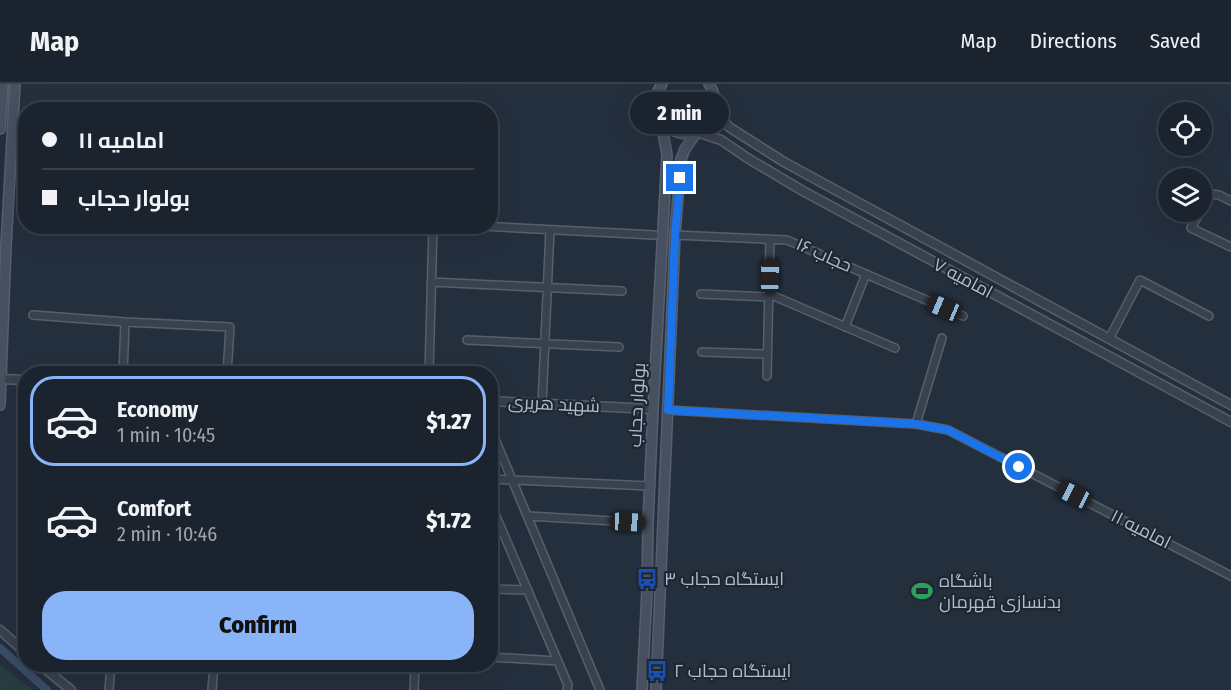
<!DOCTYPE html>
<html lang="en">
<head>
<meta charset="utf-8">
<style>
	:root { --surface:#1b232e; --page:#242b36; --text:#f1f3f6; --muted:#a0a4aa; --line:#39404a; --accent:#8ab4f8 }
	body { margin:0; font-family:"Fira Sans Condensed",Cairo,sans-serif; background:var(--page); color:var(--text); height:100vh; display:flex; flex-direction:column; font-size:22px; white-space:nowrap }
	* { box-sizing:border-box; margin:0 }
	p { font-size:20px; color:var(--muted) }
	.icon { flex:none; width:33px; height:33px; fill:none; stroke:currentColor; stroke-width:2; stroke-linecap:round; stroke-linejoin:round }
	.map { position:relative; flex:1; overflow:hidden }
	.drawer { position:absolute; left:18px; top:282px; width:480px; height:306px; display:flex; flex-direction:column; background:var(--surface); border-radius:24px; box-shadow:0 6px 24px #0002,0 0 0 2px var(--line) }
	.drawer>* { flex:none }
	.top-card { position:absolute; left:18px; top:18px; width:480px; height:132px; border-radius:24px; box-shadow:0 6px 24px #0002,0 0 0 2px var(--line); display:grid; align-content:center; height:132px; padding:0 24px; background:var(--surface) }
	.buttons { position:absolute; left:1158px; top:18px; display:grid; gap:12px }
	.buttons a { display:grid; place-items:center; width:54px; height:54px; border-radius:50%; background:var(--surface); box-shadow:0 6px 24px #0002,0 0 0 2px var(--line); font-size:30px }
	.end { position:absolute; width:27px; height:27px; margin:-14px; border:8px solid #1a73e8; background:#fff; box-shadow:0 0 0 3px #fff }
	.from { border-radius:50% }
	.bubble { position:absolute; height:42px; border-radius:21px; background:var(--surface); box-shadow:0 6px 24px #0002,0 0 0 2px var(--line); font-size:20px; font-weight:800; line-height:42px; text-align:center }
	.car { position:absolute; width:18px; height:36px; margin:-18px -9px; border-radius:8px; box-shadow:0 0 4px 2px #0007; background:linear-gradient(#222 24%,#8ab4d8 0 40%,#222 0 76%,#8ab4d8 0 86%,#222 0) }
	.top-card b { display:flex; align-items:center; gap:21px; height:57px; font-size:22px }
	.top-card b+b { border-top:2px solid var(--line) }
	.top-card i { width:15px; height:15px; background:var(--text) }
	ul { padding:10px 0 0; list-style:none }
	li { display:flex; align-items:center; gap:18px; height:90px; margin:0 12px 9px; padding:0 12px; border:3px solid transparent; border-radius:24px }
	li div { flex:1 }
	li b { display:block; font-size:22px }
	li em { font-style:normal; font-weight:800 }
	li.current { border-color:var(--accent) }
	li>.icon { width:54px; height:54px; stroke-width:1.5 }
	.button { display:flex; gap:12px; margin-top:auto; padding:12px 24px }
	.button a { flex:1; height:69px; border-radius:24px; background:var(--accent); color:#111; font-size:24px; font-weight:800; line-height:69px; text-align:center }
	header { display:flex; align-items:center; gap:36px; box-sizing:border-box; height:84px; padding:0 30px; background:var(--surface); border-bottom:2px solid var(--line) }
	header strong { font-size:28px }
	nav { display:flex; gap:33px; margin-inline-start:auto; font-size:21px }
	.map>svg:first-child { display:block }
	.green { fill:#263c3f }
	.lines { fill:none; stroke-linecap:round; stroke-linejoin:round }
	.canal { stroke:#394c67; stroke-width:8 }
	.minor-casing { stroke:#565f6c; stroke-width:10 }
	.tertiary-casing { stroke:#565f6c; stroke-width:11 }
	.secondary-casing { stroke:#565f6c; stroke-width:12 }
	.minor { stroke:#38414e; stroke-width:7 }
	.tertiary { stroke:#38414e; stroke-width:8 }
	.secondary { stroke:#465061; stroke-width:9 }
	.route { stroke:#1a73e8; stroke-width:8 }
	.labels { text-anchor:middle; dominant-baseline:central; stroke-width:4.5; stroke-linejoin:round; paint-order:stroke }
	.street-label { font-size:18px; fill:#b4bcc9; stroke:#1d2633 }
	.poi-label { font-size:18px; fill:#b4bcc9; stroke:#1d2633; text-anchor:start }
</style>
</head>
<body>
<header>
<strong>Map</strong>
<nav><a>Map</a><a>Directions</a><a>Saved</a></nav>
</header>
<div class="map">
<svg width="1231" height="606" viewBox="0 0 1231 606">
	<rect width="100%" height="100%" fill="#242f3e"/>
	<path class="green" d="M 0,580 L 32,606 L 0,606 Z"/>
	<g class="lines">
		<path class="canal" d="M 0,564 L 47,606"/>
		<defs>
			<path id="minor" d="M 1202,124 L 1207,114 L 1211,110 L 1219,111 L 1231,117
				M 1200,128 L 1191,144 L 1231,163
				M 480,142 L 654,151
				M 675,151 L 787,156 L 963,232
				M 431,198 L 622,207
				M 701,210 L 769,213
				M 769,210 L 895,264
				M 33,231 L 125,238 L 230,243 L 227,290
				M 845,243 L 866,190
				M 1109,255 L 1140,196 L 1209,232
				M 467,256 L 619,263
				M 702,268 L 767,270
				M 123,290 L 125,238
				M 429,290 L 433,142
				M 767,292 L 770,155
				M 542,320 L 550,146
				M 668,326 L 916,340 L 948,346 L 1231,492
				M 916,340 L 942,254
				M 490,343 L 600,606
				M 490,395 L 650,402
				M 490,418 L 568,601 L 567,606
				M 528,432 L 648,439
				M 490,505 L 528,506
				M 490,573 L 558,577
				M 180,580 L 214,583
				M 109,606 L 111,580
				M 212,606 L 214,580
				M 414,606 L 415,580"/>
			<path id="tertiary" d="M 716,18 L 719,30 L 729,43 L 784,78 L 1231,321
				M 697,48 L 721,56 L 749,75 L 803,107 L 1231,338
				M 1,295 L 26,296
				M 490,317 L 653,325
				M 0,546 L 26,569
				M 39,580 L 71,606"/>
			<path id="secondary" d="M 662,0 C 632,44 705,72 715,27 C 717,17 714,8 709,0
				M 0,45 L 3,0
				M 0,321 L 6,162 L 15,0
				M 642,606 L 647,507 L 648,439 L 653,325 L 667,71 L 661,38
				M 656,606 L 675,151 L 681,75 L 685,65 L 697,48"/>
		</defs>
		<use href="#minor" class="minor-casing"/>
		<use href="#tertiary" class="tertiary-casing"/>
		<use href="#secondary" class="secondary-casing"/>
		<use href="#minor" class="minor"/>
		<use href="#tertiary" class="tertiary"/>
		<use href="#secondary" class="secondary"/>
	</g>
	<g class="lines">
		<path class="route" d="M 680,94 L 675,152 L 668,326 L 916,340 L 948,346 L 1019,383"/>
	</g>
	<defs>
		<symbol id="bus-bare" viewBox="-9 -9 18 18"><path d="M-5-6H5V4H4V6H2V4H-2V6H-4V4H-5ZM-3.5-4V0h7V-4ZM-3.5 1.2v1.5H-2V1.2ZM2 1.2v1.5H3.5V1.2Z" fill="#1a4fb4" stroke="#1d2633" stroke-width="2.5" paint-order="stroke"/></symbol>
		<symbol id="stadium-bare" viewBox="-9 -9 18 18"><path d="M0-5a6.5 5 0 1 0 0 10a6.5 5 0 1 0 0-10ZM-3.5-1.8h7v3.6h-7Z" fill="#2e9e5b" stroke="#1d2633" stroke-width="2.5" paint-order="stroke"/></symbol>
	</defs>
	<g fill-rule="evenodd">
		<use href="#bus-bare" x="632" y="480" width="30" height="30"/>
		<use href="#stadium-bare" x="907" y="492" width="30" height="30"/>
		<use href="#bus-bare" x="642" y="572" width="30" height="30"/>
	</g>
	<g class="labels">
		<g class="street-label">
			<text transform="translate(824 171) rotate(24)">حجاب ۱۶</text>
			<text transform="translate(963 194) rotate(28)">امامیه ۷</text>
			<text transform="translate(554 320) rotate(3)">شهید هریری</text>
			<text transform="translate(637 321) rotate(-87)">بولوار حجاب</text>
			<text transform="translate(1141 445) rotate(27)">امامیه ۱۱</text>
		</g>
		<g class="poi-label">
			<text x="664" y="495">ایستگاه حجاب ۳</text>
			<text x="939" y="497">باشگاه<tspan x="939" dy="21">بدنسازی قهرمان</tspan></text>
			<text x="674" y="587">ایستگاه حجاب ۲</text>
		</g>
	</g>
</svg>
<div class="buttons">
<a><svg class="icon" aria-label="locate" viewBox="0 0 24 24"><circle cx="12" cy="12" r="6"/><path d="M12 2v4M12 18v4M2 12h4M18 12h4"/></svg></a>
<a><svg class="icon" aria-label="layers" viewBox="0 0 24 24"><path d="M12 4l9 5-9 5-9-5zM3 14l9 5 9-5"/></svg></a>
</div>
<i class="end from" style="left:1019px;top:383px"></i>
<i class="end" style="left:680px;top:94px"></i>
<div class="bubble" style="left:630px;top:8px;width:99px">2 min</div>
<i class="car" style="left:770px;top:192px;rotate:1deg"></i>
<i class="car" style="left:944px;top:224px;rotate:293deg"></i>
<i class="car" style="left:1074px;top:411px;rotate:297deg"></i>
<i class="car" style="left:628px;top:438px;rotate:93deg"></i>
<div class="top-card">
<b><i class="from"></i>امامیه ۱۱</b>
<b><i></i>بولوار حجاب</b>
</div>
<section class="drawer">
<ul>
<li class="current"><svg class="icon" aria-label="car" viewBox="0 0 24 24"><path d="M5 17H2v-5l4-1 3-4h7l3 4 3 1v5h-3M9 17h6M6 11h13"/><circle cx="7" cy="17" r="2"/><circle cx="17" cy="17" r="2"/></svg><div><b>Economy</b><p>1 min · 10:45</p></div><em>$1.27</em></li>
<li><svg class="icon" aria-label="car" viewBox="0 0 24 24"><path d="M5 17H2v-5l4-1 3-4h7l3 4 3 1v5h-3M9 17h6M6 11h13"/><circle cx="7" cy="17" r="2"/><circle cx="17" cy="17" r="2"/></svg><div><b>Comfort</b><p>2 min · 10:46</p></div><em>$1.72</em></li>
</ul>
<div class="button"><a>Confirm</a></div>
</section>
</div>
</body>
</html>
